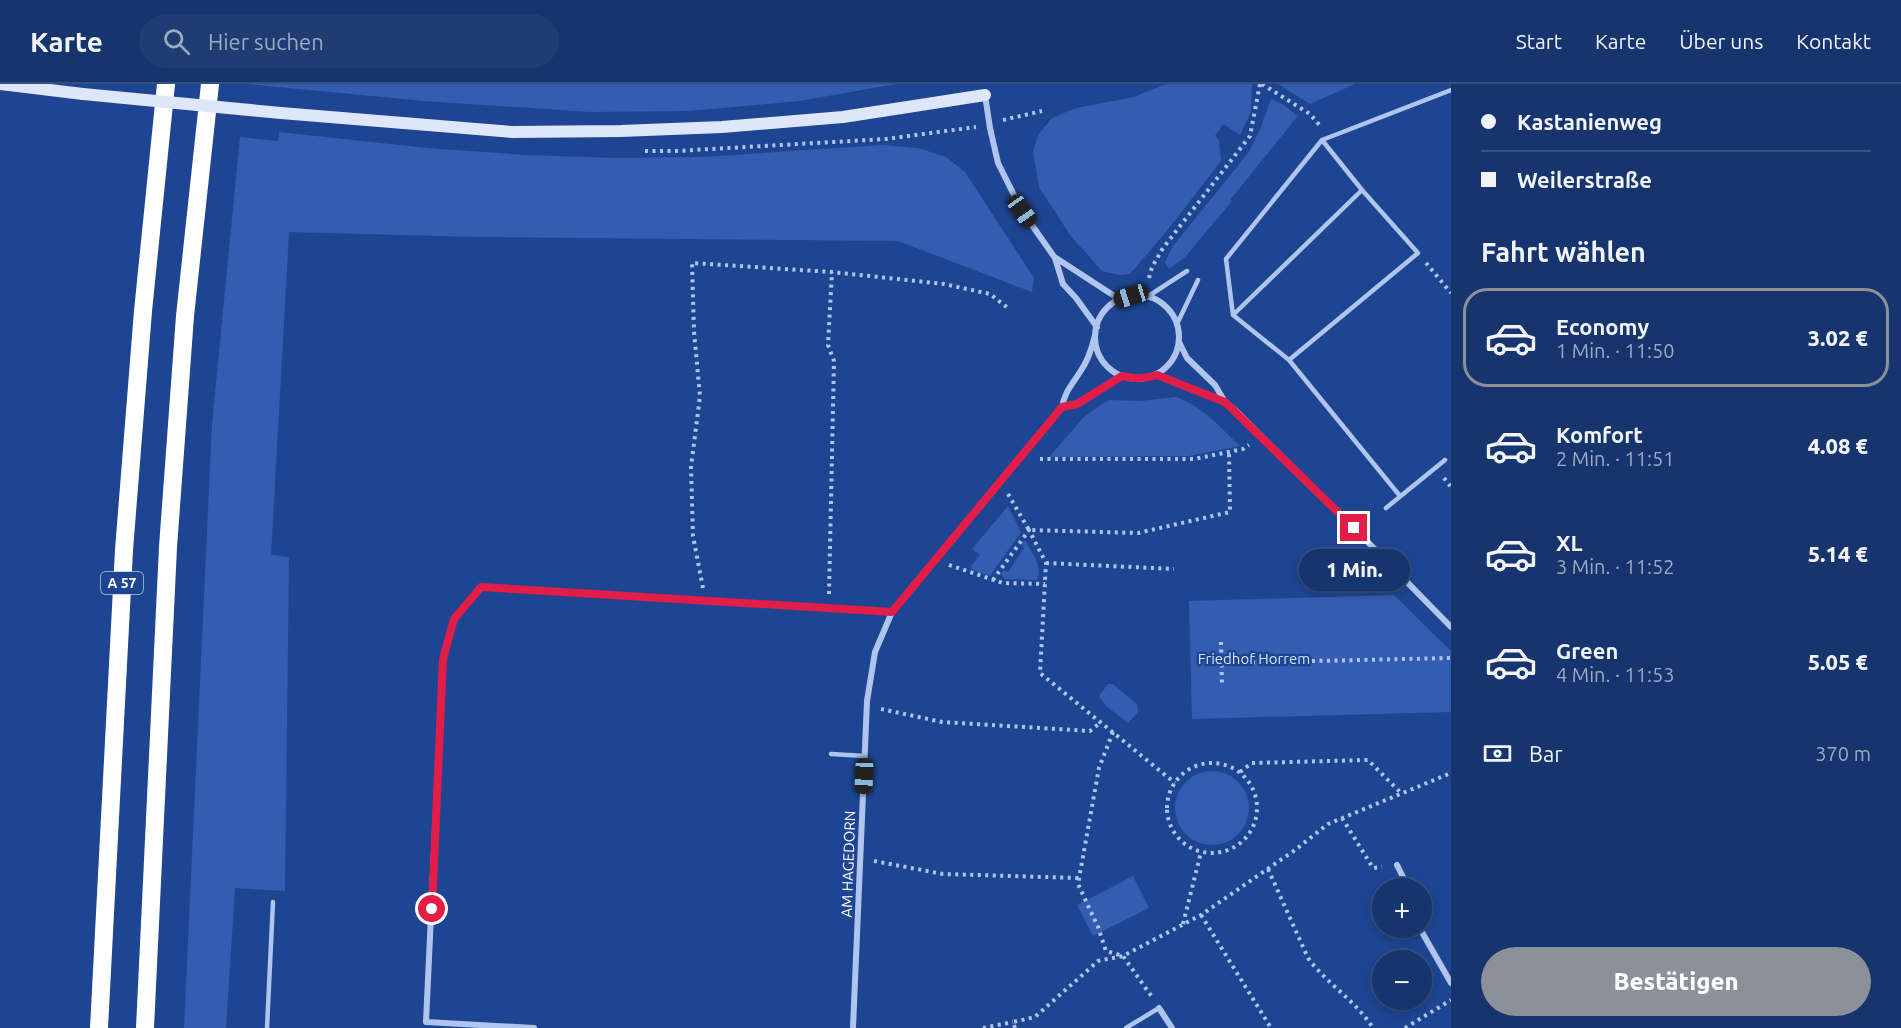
<!DOCTYPE html>
<html lang="de">
<head>
<meta charset="utf-8">
<style>
	:root { --surface:#16346e; --page:#1f3c73; --text:#f1f3f6; --muted:#9eaac2; --line:#354f81; --accent:#8c9099 }
	body { margin:0; font-family:Ubuntu,sans-serif; background:var(--page); color:var(--text); height:100vh; display:flex; flex-direction:column; font-size:22px; white-space:nowrap }
	* { box-sizing:border-box; margin:0 }
	p { font-size:20px; color:var(--muted) }
	.icon { flex:none; width:33px; height:33px; fill:none; stroke:currentColor; stroke-width:2; stroke-linecap:round; stroke-linejoin:round }
	.map { position:relative; flex:1; overflow:hidden }
	.panel { display:flex; flex-direction:column; background:var(--surface); width:450px }
	.panel>* { flex:none }
	.banner { display:grid; align-content:center; height:132px; padding:0 30px; background:var(--surface) }
	.controls { position:absolute; left:1372px; top:794px; display:grid; gap:12px }
	.controls a { display:grid; place-items:center; width:60px; height:60px; border-radius:50%; background:var(--surface); box-shadow:0 3px 9px #0003,0 0 0 2px var(--line); font-size:30px }
	.end { position:absolute; width:27px; height:27px; margin:-14px; border:8px solid #e11d48; background:#fff; box-shadow:0 0 0 3px #fff }
	.from { border-radius:50% }
	.bubble { position:absolute; height:42px; border-radius:21px; background:var(--surface); box-shadow:0 3px 9px #0003,0 0 0 2px var(--line); font-size:20px; font-weight:800; line-height:42px; text-align:center }
	.car { position:absolute; width:18px; height:36px; margin:-18px -9px; border-radius:8px; box-shadow:0 0 4px 2px #0007; background:linear-gradient(#222 24%,#8ab4d8 0 40%,#222 0 76%,#8ab4d8 0 86%,#222 0) }
	.banner b { display:flex; align-items:center; gap:21px; height:57px; font-size:22px }
	.banner b+b { border-top:2px solid var(--line) }
	.banner i { width:15px; height:15px; background:var(--text) }
	ul { padding:0; list-style:none }
	li { display:flex; align-items:center; gap:18px; height:99px; margin:0 12px 9px; padding:0 18px; border:3px solid transparent; border-radius:24px }
	li div { flex:1 }
	li b { display:block; font-size:22px }
	li em { font-style:normal; font-weight:800 }
	li.selected { border-color:var(--accent) }
	li>.icon { width:54px; height:54px; stroke-width:1.5 }
	h2 { padding:0 30px; font-size:27px; line-height:72px }
	.pay { display:flex; align-items:center; gap:15px; height:66px; padding:0 30px; font-size:22px }
	.pay p { margin-inline-start:auto }
	.action { display:flex; gap:12px; margin-top:auto; padding:12px 30px }
	.action a { flex:1; height:69px; border-radius:36px; background:var(--accent); color:#fff; font-size:24px; font-weight:800; line-height:69px; text-align:center }
	header { display:flex; align-items:center; gap:36px; box-sizing:border-box; height:84px; padding:0 30px; background:var(--surface); border-bottom:2px solid var(--line) }
	header strong { font-size:28px }
	nav { display:flex; gap:33px; margin-inline-start:auto; font-size:21px }
	.search { width:420px; height:54px; background:var(--page); display:flex; align-items:center; gap:15px; box-sizing:border-box; padding:0 21px; border-radius:33px; color:var(--muted); font-size:22px }
	main { display:flex; flex:1; min-height:0 }
	.map>svg:first-child { display:block }
	.green { fill:#325db0 }
	.lines { fill:none; stroke-linecap:round; stroke-linejoin:round }
	.path { stroke:#b0c5ee; stroke-width:4; stroke-dasharray:3 4.5; stroke-linecap:butt }
	.service { stroke:#b0c5ee; stroke-width:4.5 }
	.minor { stroke:#b0c5ee; stroke-width:6 }
	.secondary { stroke:#dde6fa; stroke-width:12 }
	.motorway { stroke:#fff; stroke-width:18 }
	.secondary-bridge { stroke:#dde6fa; stroke-width:12 }
	.route { stroke:#e11d48; stroke-width:8 }
	.labels { text-anchor:middle; dominant-baseline:central; stroke-width:5; stroke-linejoin:round; paint-order:stroke }
	.shield { fill:#1e4592; stroke:#bcc7de; stroke-width:1.5 }
	.shield-label { font-size:14px; font-weight:bold; fill:#fff }
	.park-label { font-size:15px; fill:#d6e2fa; stroke:#1e4592 }
	.street-label { font-size:15px; fill:#fff; stroke:#1e4592 }
</style>
</head>
<body>
<header>
<strong>Karte</strong>
<div class="search"><svg class="icon" aria-label="search" viewBox="0 0 24 24"><circle cx="10" cy="10" r="6"/><path d="M15 15l6 6"/></svg>Hier suchen</div>
<nav><a>Start</a><a>Karte</a><a>Über uns</a><a>Kontakt</a></nav>
</header>
<main>
<div class="map">
<svg width="1451" height="944" viewBox="0 0 1451 944">
	<rect width="100%" height="100%" fill="#1e4592"/>
	<path class="green" d="M 246,0 L 896,0 L 800,17 L 688,27 L 590,28 L 424,17 Z
		M 1166,0 L 1252,0 L 1251,28 L 1240,51 L 1223,40 L 1215,52 L 1219,56 L 1221,77 L 1166,148 L 1130,190 L 1120,191 L 1102,187 L 1070,151 L 1039,103 L 1033,68 L 1038,51 L 1052,34 L 1076,24 L 1134,13 Z
		M 1278,0 L 1355,0 L 1310,20 Z
		M 1271,15 L 1284,21 L 1297,32 L 1301,28 L 1230,116 L 1232,117 L 1185,173 L 1169,185 L 1165,178 L 1173,162 L 1249,68 L 1261,43 Z
		M 279,48 L 427,64 L 526,71 L 614,74 L 703,73 L 883,61 L 918,64 L 946,73 L 965,88 L 1034,194 L 1032,208 L 898,157 L 475,153 L 289,148 L 271,471 L 289,473 L 285,807 L 235,804 L 226,944 L 184,944 L 212,340 L 240,53 L 278,57 Z
		M 1176,313 C 1202,322 1221,344 1240,362 L 1189,372 L 1049,373 L 1084,333 L 1103,319 L 1110,316 L 1140,317 Z
		M 1008,422 L 1021,448 L 990,492 L 972,486 L 971,482 L 980,471 L 972,465 Z
		M 1025,456 C 1031,468 1045,484 1036,496 L 1005,495 L 1001,490 L 1004,486 L 1008,488 L 1024,464 L 1022,460 Z
		M 1394,511 L 1451,567 L 1451,628 L 1192,635 L 1189,517 Z
		M 1108,600 L 1113,600 L 1137,620 L 1138,628 L 1128,639 L 1106,622 L 1099,612 Z
		M1175 724a37 37 0 1 1 74 0a37 37 0 1 1-74 0Z
		M 1133,792 L 1149,824 L 1093,852 L 1077,821 Z"/>
	<g class="lines">
		<path class="path" d="M 1262,0 L 1310,30 L 1321,43
			M 1003,36 L 1042,27
			M 645,67 L 676,67 L 886,55 L 976,43
			M 1426,179 L 1451,209
			M 1149,194 L 1152,183 L 1163,164 L 1250,52 L 1260,0
			M 1040,375 L 1194,375 L 1243,365 L 1249,361
			M 1444,394 L 1451,403
			M 1008,410 L 1029,446 L 1138,449 L 1230,428 L 1229,367
			M 1046,479 L 1174,485
			M 949,481 L 1003,499 L 1045,500
			M 993,496 L 1029,446 L 1046,479 L 1040,589 L 1175,699
			M 703,504 L 693,452 L 691,383 L 700,312 L 694,248 L 692,179 L 832,188 L 944,200 L 990,210 L 1008,224
			M 829,510 L 834,277 L 828,261 L 832,188
			M 1221,558 L 1222,603
			M 1222,579 L 1451,574
			M 881,625 L 942,638 L 1090,647 L 1101,638
			M 1113,648 L 1099,684 L 1078,800 L 1098,843 L 1106,867 L 1123,872 L 1152,913
			M1167 724a45 45 0 1 1 90 0a45 45 0 1 1-90 0Z
			M 1240,688 L 1252,679 L 1368,676 L 1401,709
			M 1342,734 L 1373,784 L 1382,783
			M 874,777 L 943,790 L 1079,794
			M 1268,785 L 1308,874 C 1327,900 1356,917 1373,944
			M 1201,831 L 1271,944
			M 1183,840 L 1201,768
			M 983,944 L 1013,938
			M 1015,944 L 1013,938 L 1035,933 L 1098,877 L 1123,872 L 1201,831 L 1295,766 L 1328,740 L 1451,689
			M 1405,944 L 1451,916"/>
		<path class="service" d="M 1322,56 L 1362,106
			M 1147,213 L 1187,187
			M 1233,231 L 1362,106 L 1418,169 L 1289,276
			M 1177,240 L 1198,196
			M 1400,412 L 1289,276 L 1233,231 L 1226,175 L 1322,56 L 1451,6
			M 1386,424 L 1445,376
			M 831,670 L 865,672
			M 267,944 L 273,818
			M 1126,944 L 1159,924"/>
		<path class="minor" d="M 985,11 L 990,44 L 998,79 L 1022,127 L 1055,174 L 1063,200 L 1076,214 L 1097,243
			M 1056,174 L 1119,215
			M1095 253a42 42 0 1 1 84 0a42 42 0 1 1-84 0Z
			M 1179,258 L 1187,274 L 1215,301 L 1225,318
			M 1157,291 L 1225,318 L 1235,326 L 1354,444 L 1451,543
			M 1062,323 L 1077,320 L 1122,292
			M 1397,781 L 1405,797 L 1407,804
			M 1419,843 L 1451,899
			M 1159,924 L 1172,944
			M 534,944 L 426,938 L 443,575 L 454,535 L 481,503 L 892,528
			M 853,944 L 867,617 L 875,568 L 892,528 L 1062,323 C 1065,307 1072,301 1080,288 C 1088,277 1092,264 1095,251"/>
		<path class="secondary" d="M 0,0 L 83,10
			M 281,29 L 512,48 L 621,47 L 722,43 L 843,33 L 985,11"/>
		<path class="motorway" d="M 99,944 L 124,466 L 143,227 L 166,0
			M 145,944 L 168,463 L 185,232 L 210,0"/>
		<path class="secondary-bridge" d="M 83,10 L 281,29"/>
	</g>
	<g class="lines">
		<path class="route" d="M 432,825 L 443,575 L 454,535 L 481,503 L 892,528 L 1062,323 L 1077,320 L 1122,292 C 1135,295 1144,295 1157,291 L 1225,318 L 1354,444"/>
	</g>
	<g class="labels">
		<rect class="shield" x="101" y="488" width="42" height="22" rx="4.5"/>
		<g class="shield-label">
			<text x="122" y="499">A 57</text>
		</g>
		<g class="park-label">
			<text x="1254" y="574">Friedhof Horrem</text>
		</g>
		<g class="street-label">
			<text transform="translate(848 780) rotate(-88)">AM HAGEDORN</text>
		</g>
	</g>
</svg>
<div class="controls">
<a>+</a>
<a>−</a>
</div>
<i class="end from" style="left:432px;top:825px"></i>
<i class="end" style="left:1354px;top:444px"></i>
<div class="bubble" style="left:1299px;top:465px;width:111px">1 Min.</div>
<i class="car" style="left:1022px;top:127px;rotate:145deg"></i>
<i class="car" style="left:1131px;top:212px;rotate:253deg"></i>
<i class="car" style="left:864px;top:692px;rotate:182deg"></i>
</div>
<section class="panel">
<div class="banner">
<b><i class="from"></i>Kastanienweg</b>
<b><i></i>Weilerstraße</b>
</div>
<h2>Fahrt wählen</h2>
<ul>
<li class="selected"><svg class="icon" aria-label="car" viewBox="0 0 24 24"><path d="M5 17H2v-5l4-1 3-4h7l3 4 3 1v5h-3M9 17h6M6 11h13"/><circle cx="7" cy="17" r="2"/><circle cx="17" cy="17" r="2"/></svg><div><b>Economy</b><p>1 Min. · 11:50</p></div><em>3.02 €</em></li>
<li><svg class="icon" aria-label="car" viewBox="0 0 24 24"><path d="M5 17H2v-5l4-1 3-4h7l3 4 3 1v5h-3M9 17h6M6 11h13"/><circle cx="7" cy="17" r="2"/><circle cx="17" cy="17" r="2"/></svg><div><b>Komfort</b><p>2 Min. · 11:51</p></div><em>4.08 €</em></li>
<li><svg class="icon" aria-label="car" viewBox="0 0 24 24"><path d="M5 17H2v-5l4-1 3-4h7l3 4 3 1v5h-3M9 17h6M6 11h13"/><circle cx="7" cy="17" r="2"/><circle cx="17" cy="17" r="2"/></svg><div><b>XL</b><p>3 Min. · 11:52</p></div><em>5.14 €</em></li>
<li><svg class="icon" aria-label="car" viewBox="0 0 24 24"><path d="M5 17H2v-5l4-1 3-4h7l3 4 3 1v5h-3M9 17h6M6 11h13"/><circle cx="7" cy="17" r="2"/><circle cx="17" cy="17" r="2"/></svg><div><b>Green</b><p>4 Min. · 11:53</p></div><em>5.05 €</em></li>
</ul>
<div class="pay"><svg class="icon" aria-label="cash" viewBox="0 0 24 24"><path d="M3 7h18v10H3z"/><circle cx="12" cy="12" r="2"/></svg>Bar<p>370 m</p></div>
<div class="action"><a>Bestätigen</a></div>
</section>
</main>
</body>
</html>
